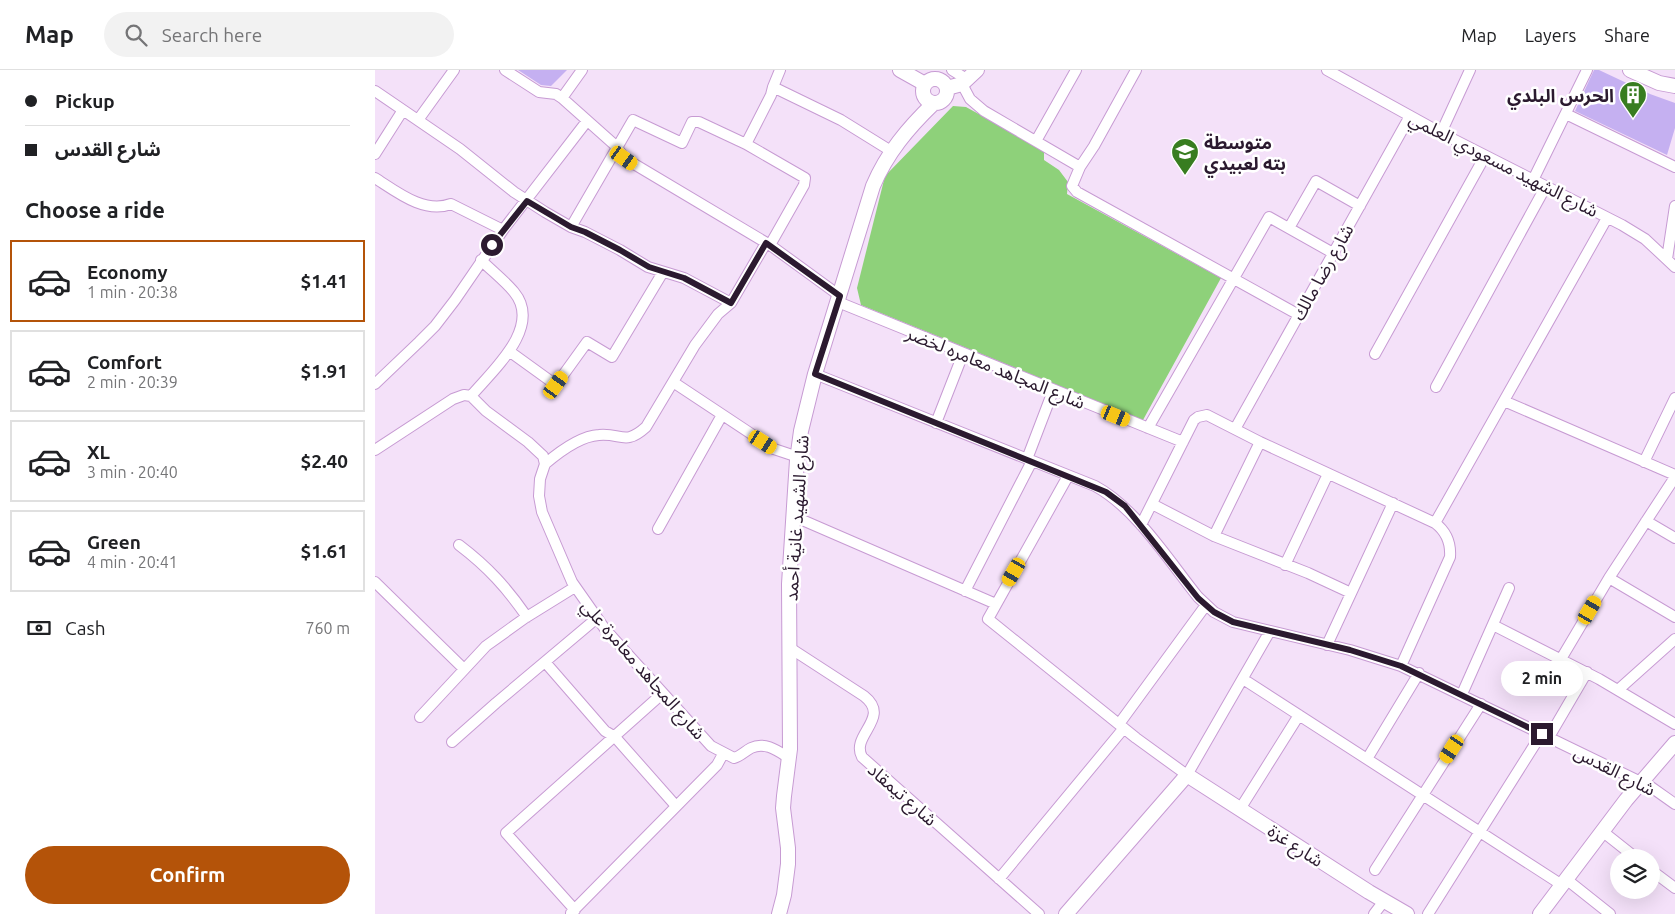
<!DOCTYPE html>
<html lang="en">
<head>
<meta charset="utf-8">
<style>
	:root { --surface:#fff; --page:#f2f2f2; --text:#202124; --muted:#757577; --line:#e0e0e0; --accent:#b45309 }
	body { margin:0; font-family:Ubuntu,"Noto Sans Arabic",sans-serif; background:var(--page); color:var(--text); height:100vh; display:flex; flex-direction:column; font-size:19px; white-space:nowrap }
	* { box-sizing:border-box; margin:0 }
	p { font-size:16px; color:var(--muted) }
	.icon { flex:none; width:28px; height:28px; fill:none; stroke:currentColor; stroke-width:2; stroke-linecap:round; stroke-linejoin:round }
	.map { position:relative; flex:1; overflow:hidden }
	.sheet { display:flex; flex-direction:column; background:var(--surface); width:375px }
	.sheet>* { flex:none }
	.top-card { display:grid; align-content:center; height:110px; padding:0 25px; background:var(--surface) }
	.tools { position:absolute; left:1235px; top:779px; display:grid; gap:10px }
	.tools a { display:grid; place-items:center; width:50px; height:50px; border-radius:50%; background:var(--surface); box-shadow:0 5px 20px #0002; font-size:25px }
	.end { position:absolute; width:22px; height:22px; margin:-11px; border:6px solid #2b1a2f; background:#fff; box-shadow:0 0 0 2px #fff }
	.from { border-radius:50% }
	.bubble { position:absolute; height:35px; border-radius:18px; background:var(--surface); box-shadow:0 5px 20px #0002; font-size:16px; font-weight:600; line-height:35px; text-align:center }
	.car { position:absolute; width:15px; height:30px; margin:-15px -8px; border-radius:6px; box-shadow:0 0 4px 1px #0007; background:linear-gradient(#f5c518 24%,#345 0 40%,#f5c518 0 76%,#345 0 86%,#f5c518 0) }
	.top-card b { display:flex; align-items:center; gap:18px; height:48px; font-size:19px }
	.top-card b+b { border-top:1px solid var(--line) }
	.top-card i { width:12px; height:12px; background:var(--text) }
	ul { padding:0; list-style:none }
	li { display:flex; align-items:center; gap:15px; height:82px; margin:0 10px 8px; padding:0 15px; border:2px solid var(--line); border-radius:0px }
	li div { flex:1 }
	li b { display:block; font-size:19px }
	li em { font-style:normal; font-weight:600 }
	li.active { border-color:var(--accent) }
	li>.icon { width:45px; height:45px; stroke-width:1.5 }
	h2 { padding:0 25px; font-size:22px; line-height:60px }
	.pay { display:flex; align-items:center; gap:12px; height:55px; padding:0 25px; font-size:19px }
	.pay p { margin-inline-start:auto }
	.cta { display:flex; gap:10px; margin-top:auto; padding:10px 25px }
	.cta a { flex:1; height:58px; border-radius:30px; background:var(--accent); color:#fff; font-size:20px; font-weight:600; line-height:58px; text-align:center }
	header { display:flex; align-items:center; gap:30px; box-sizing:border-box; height:70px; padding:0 25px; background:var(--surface); border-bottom:1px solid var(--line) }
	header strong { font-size:24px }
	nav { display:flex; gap:28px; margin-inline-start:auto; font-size:18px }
	.search { width:350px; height:45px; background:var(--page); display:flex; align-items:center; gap:12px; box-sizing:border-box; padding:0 18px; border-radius:28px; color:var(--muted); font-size:19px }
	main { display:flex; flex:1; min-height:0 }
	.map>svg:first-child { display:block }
	.green { fill:#8ed17a }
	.building { fill:#c5b0f1 }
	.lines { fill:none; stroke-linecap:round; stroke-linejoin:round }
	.street-casing { stroke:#c79bd3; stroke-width:12 }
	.secondary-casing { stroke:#c79bd3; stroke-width:16 }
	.street { stroke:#fff; stroke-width:10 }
	.secondary { stroke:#fff; stroke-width:14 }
	.route { stroke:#2b1a2f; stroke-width:6 }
	.labels { text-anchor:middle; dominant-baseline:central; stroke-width:5; stroke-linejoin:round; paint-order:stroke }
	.poi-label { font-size:18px; font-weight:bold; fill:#2b1a2f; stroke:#fff; text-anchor:end }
	.street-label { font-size:18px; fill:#2b1a2f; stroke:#fff }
</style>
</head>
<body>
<header>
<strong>Map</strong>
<div class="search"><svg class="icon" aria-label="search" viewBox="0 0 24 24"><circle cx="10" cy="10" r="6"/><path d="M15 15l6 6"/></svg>Search here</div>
<nav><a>Map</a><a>Layers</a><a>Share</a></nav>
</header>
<main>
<section class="sheet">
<div class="top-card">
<b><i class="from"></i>Pickup</b>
<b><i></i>شارع القدس</b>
</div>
<h2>Choose a ride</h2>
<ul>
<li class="active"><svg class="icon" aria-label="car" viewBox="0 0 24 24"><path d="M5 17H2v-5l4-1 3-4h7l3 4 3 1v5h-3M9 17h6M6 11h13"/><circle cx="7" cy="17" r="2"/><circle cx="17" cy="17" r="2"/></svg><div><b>Economy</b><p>1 min · 20:38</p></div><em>$1.41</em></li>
<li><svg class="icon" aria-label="car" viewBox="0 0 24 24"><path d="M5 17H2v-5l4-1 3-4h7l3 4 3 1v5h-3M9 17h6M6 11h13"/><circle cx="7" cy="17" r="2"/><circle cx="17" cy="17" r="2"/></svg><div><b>Comfort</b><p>2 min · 20:39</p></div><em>$1.91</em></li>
<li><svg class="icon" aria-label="car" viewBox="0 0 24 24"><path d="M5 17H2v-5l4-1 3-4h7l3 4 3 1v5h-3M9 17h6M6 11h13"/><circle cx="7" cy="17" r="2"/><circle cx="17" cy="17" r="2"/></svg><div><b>XL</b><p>3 min · 20:40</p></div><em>$2.40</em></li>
<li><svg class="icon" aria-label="car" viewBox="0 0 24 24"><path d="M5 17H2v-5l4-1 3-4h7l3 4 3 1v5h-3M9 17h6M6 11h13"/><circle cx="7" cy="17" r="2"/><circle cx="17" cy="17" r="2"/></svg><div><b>Green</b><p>4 min · 20:41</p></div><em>$1.61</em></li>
</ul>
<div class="pay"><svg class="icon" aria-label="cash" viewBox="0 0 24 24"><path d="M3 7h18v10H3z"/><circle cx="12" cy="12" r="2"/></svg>Cash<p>760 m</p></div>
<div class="cta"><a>Confirm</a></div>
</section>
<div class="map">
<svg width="1300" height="844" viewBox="0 0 1300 844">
	<rect width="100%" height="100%" fill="#f4e1f9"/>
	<path class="green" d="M 578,36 L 591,37 L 669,80 L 669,90 L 684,100 L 693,112 L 692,124 L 846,208 L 768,350 L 486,235 L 482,218 L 510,106 Z"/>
	<path class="building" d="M 143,0 L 192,0 L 176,16 L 166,15 Z
		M 1219,0 L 1224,0 L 1275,24 L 1300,33 L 1300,58 L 1292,85 L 1200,41 Z"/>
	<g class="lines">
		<defs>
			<path id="street" d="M 130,0 L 164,22 L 181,24 L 187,28 L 242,77 L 249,88 L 395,175 L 465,226
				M 577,0 L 593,10
				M 952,0 L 1066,63 L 1247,155 L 1270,169 L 1300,197
				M 587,14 L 595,29 L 609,41 L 705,97 L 719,76 L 761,0
				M 398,17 L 466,50 L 516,81
				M 0,21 L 85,79 L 139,122 L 170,142 L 196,157 L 210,162 L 245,180 L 273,197 L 309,208 L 356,233
				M 187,28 L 207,0
				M 1191,44 L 1300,97
				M 43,50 L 79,0
				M 1066,63 L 1095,0
				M 661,71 L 701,0
				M 371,74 L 396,25 L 398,17 L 405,0
				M 0,84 L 28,40
				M 705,97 L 697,116 L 702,122 L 924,245
				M 0,108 C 22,122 49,144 76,134 L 128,160
				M 1158,110 L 1212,0
				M 196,157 L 258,50 L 307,73 L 317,52 L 324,52 L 371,74 L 430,108 L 429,115 L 395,175
				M 914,158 L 941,111 L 985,136
				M 1292,189 L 1300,136
				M 463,232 L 808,372
				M 134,281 L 181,315 L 212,272 L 237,287 L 288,202
				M 1000,284 L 1110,86
				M 440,304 L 720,416 C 761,438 794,491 823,527 L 839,542 L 858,552 L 975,580 L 1026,596 L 1276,717 L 1300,734
				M 298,312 L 399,379 L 423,387
				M 0,314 L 44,272 L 60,256 L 80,230 L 128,160 L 212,51
				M 1061,317 L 1171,116
				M 96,326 L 111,341 L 153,372 L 168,386 L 170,394 L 165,409 L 164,426 L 167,442 L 197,512 L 230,559 L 336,676 L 359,688 C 366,686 370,681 376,678 C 390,671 403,681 414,688
				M 1129,331 L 1300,405
				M 561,353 L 588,284
				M 773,358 L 894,147 L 958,183
				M 860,359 L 1035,46
				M 0,380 L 78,329 L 89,325 L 96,326 C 117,301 168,257 139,222 C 130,211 117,201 106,190
				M 652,389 L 678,321
				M 1269,392 L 1300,328
				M 170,394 C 184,382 205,366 224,365 C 247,363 250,376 271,357 L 320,275 L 343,244 L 356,233 L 391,173
				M 693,406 L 613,549 L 761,668 L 812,705 L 895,561
				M 777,434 L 839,466 L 933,503 L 976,523
				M 418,446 L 621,534
				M 1271,451 L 1300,468
				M 1060,453 L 1232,148
				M 766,455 L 819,350 L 823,347 L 832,345 L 885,372 L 1060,453 C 1072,462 1076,473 1075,487 L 1026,596
				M 283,459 L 347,345
				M 839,466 L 885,372
				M 84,475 C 113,497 132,518 152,547
				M 910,495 L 953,404
				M 1234,508 L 1300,547
				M 0,512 L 89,599
				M 590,521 L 657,391
				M 1118,555 L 1224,609 L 1300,654
				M 952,575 L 1018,433
				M 415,578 L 489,626 C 517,648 475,665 487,687 L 664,844
				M 1186,589 L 1234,508 L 1300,407
				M 170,592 L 230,661 L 240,667 L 301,736
				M 868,609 L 1187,815
				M 1243,620 L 1300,569
				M 1087,624 L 1134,518
				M 45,647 L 111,576 L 150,548 L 200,517
				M 744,654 L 831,535
				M 1174,667 L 1212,602
				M 77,672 L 121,633 L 222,548
				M 992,689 L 1044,603
				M 865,739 L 924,645
				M 1227,761 L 1261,788
				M 1000,800 L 1106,634
				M 1276,800 L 1300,818
				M 624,809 L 749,658
				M 1191,809 L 1235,844
				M 200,840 L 131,763 L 288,623
				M 196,843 L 342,695 L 348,684
				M 999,844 L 1009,831
				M 1053,844 L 1167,663"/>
			<path id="secondary" d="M 525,0 L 550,14
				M 1255,0 L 1284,13 L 1300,16
				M548 21a12 12 0 1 1 24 0a12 12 0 1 1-24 0Z
				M 572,18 L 587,14 L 602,0
				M 404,844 L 409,825 L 413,794 L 413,778 L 408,738 L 409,726 L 415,679 L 414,514 L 422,390 L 426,361 L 440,304 L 498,116 C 512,83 533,58 559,33
				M 691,844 L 812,705 L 994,822 L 1032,844
				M 1165,844 L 1251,730 L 1300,673"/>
		</defs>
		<use href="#street" class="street-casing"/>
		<use href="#secondary" class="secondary-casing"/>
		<use href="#street" class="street"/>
		<use href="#secondary" class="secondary"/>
	</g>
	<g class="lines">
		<path class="route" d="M 117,175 L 152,131 L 196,157 L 210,162 L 245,180 L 274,197 L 309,208 L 356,233 L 391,173 L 465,226 L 440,304 L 731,422 L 750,436 L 823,528 L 839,542 L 858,552 L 975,580 L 1026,596 L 1167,664"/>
	</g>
	<defs>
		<symbol id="building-pin" viewBox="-11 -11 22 30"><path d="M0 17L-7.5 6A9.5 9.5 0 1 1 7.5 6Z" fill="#387d20" stroke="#fff"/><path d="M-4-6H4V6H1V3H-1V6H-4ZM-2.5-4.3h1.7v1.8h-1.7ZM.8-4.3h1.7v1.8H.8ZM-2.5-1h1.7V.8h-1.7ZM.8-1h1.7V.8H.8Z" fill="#fff"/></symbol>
		<symbol id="school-pin" viewBox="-11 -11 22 30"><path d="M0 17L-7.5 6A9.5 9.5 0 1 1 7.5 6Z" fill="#387d20" stroke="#fff"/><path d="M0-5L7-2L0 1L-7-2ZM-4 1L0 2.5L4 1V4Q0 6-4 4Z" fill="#fff"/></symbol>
	</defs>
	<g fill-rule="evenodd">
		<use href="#building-pin" x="1242" y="9" width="32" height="43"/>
		<use href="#school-pin" x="794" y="66" width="32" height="43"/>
	</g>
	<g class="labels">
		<g class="poi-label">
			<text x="1239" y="25">الحرس البلدي</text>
			<text x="829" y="72" text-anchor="start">متوسطة<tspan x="829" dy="21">بته لعبيدي</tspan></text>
		</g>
		<g class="street-label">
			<text transform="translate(1129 94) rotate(27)">شارع الشهيد مسعودي العلمي</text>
			<text transform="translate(947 202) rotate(-61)">شارع رضا مالك</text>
			<text transform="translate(621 297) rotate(22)">شارع المجاهد معامره لخضر</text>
			<text transform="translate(421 448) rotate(-86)">شارع الشهيد غانية أحمد</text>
			<text transform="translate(269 599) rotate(49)">شارع المجاهد معامرة علي</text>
			<text transform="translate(1240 700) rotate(27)">شارع القدس</text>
			<text transform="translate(528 724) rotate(41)">شارع تيمقاد</text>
			<text transform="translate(921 775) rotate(33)">شارع غزة</text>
		</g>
	</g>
</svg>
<div class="tools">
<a><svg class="icon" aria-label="layers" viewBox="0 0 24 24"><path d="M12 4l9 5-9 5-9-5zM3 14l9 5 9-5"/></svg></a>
</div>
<i class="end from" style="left:117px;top:175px"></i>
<i class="end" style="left:1167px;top:664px"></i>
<div class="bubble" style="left:1126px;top:591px;width:82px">2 min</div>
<i class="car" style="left:249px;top:88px;rotate:125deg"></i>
<i class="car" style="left:181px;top:315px;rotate:36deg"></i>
<i class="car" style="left:741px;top:346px;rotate:112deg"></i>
<i class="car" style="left:388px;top:372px;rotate:122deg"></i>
<i class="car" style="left:639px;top:502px;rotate:210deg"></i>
<i class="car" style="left:1215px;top:540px;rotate:30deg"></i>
<i class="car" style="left:1077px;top:679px;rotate:213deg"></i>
</div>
</main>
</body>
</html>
